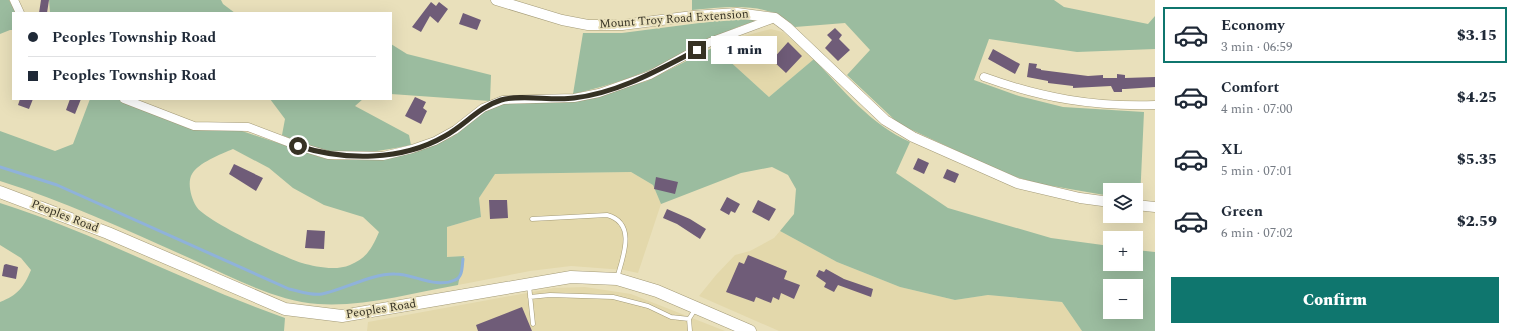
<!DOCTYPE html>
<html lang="en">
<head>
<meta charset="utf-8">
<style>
	:root { --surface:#fff; --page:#f2f2f3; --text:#1f2937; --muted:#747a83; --line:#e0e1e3; --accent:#0f766e }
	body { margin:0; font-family:Spectral,serif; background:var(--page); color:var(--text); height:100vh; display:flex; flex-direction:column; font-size:15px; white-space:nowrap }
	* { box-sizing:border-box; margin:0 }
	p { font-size:13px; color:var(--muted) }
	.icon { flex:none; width:22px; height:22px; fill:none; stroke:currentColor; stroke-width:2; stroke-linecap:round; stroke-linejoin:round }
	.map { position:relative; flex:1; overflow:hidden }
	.panel { display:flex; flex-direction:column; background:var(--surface); width:360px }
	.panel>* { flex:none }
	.guide { position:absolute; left:12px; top:12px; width:380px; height:88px; border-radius:0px; box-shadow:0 4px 16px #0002; display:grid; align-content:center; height:88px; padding:0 16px; background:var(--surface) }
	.controls { position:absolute; left:1103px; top:183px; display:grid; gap:8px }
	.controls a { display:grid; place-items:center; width:40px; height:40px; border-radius:0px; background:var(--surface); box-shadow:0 4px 16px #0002; font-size:20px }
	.end { position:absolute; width:18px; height:18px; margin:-9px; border:5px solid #363224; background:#fff; box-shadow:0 0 0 2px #fff }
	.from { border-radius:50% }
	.bubble { position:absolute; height:28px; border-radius:0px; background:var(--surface); box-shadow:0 4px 16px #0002; font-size:13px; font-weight:800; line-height:28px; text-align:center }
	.guide b { display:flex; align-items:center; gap:14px; height:38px; font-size:15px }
	.guide b+b { border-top:1px solid var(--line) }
	.guide i { width:10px; height:10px; background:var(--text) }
	ul { padding:7px 0 0; list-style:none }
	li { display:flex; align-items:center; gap:12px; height:56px; margin:0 8px 6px; padding:0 8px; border:2px solid transparent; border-radius:0px }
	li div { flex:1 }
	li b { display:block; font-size:15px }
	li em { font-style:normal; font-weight:800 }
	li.on { border-color:var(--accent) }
	li>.icon { width:36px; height:36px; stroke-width:1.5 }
	.primary-button { display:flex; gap:8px; margin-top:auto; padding:8px 16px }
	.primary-button a { flex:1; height:46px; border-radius:0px; background:var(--accent); color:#fff; font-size:16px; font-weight:800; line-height:46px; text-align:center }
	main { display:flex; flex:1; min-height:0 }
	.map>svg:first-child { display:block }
	.built { fill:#e3d8ab }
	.green { fill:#9bbc9f; fill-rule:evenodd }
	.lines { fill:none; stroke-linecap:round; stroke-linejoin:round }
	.stream { stroke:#8fb2da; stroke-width:3 }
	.building { fill:#6f5c78 }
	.service-casing { stroke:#a39a77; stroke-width:5 }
	.minor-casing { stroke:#a39a77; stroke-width:9 }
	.tertiary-casing { stroke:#a39a77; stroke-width:11 }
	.primary-casing { stroke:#a39a77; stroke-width:13 }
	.service { stroke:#fff; stroke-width:4 }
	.minor { stroke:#fff; stroke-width:8 }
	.tertiary { stroke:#fff; stroke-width:10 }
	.primary { stroke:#fff; stroke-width:12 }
	.route { stroke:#363224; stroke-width:5 }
	.labels { text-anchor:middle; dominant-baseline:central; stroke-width:4; stroke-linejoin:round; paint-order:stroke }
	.street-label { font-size:12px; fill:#363224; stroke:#e9e0bb }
</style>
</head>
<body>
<main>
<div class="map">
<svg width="1155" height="331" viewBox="0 0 1155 331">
	<rect width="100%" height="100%" fill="#e9e0bb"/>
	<path class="built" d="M 771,29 L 783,32 L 814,59 L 769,97 L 714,47 L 729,40 Z
		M 631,172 L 653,185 L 661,204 L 638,273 L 624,270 L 571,266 L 530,271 L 458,285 L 464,256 L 447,257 L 447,227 L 481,217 L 479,198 L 494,174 Z
		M 780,231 L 837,262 L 900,287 L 955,300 L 988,295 L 1062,302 L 1082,331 L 779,331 L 699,296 L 716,275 L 735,255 L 750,251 L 774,238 Z
		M 585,287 L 631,294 L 725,331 L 367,331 L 368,322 L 554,288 Z"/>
	<path class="green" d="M 0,0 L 9,0 L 16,13 L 13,13 L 13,30 L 10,30 L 0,34 Z
		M 49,0 L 221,0 L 223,4 L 235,13 L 50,13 Z
		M 692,0 L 1054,0 L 1064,7 L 1148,24 L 1155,16 L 1155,49 L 1077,52 L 989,39 L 974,80 L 1019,96 L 1063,107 L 1144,112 L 1140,200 L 1136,200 L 1136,190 L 1110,190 L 1110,196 L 1041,184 L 1016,177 L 981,162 L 899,124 L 847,75 L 870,50 L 845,23 L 795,27 C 768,0 727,7 692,10 Z
		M 738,18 L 759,20 C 719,31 685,54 647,71 C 623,81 599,88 573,94 L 583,33 L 622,33 Z
		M 391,44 L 407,54 L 491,75 L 490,101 L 391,94 Z
		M 714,47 L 769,97 L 814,59 C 842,89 871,125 910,142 L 896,173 L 948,208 L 1051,238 L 1110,246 L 1110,264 L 1136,264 L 1136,250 L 1155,252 L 1155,331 L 1082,331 L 1062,302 L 988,295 L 955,300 L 900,287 L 837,262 L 780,231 L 794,214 L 796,189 L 788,175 L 772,167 L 741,173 L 661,204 L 653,185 L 631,172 L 495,174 L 479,198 L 481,217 L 447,227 L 447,257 L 464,256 L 458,285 C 412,293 364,307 318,304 C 275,301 234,278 196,261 C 131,232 67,202 0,181 L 0,131 L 55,151 L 73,144 L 90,99 L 117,99 L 194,130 L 242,131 L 323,158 L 336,160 L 385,158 L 439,143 L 452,137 L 485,111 L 498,105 L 515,102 L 554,103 L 584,100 L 647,81 ZM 233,149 L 269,168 L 293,188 L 324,205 L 363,217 L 379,232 C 372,248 367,258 350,265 C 336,271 316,267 302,263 C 285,258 203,220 196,206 C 191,198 187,182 192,174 C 198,163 221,154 233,149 ZM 1110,286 L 1136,286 L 1136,312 L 1110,312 Z
		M 270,99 L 363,99 L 355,106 L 409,135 L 411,145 C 382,151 349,157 319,150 C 307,146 294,140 282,135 L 285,119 Z
		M 0,203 C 98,234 188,284 285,318 L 284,331 L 0,331 L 0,302 C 18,295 24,287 31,270 L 21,258 L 0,245 Z"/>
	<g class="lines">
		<path class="stream" d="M 0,167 L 57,185 L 289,289 C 299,291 311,296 322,294 C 343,290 373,273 395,274 C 414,274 436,289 455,280 C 463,277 462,266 463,259"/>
	</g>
	<path class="building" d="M 41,0 L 49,0 L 47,13 L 39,13 Z
		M 431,2 L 436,6 L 439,2 L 448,9 L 438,23 L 430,16 L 421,32 L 412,27 Z
		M 463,13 L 481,20 L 477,30 L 459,24 Z
		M 835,28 L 842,35 L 839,39 L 850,50 L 838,61 L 825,48 L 832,40 L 827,35 Z
		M 788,42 L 802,56 L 786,73 L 772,60 Z
		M 993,49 L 1020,64 L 1015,74 L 988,59 Z
		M 1029,63 L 1037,64 L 1036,68 L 1041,69 L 1041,70 L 1088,76 L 1103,75 L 1103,78 L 1117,78 L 1117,74 L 1125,75 L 1125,78 L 1155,77 L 1155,87 L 1125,89 L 1122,89 L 1122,92 L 1114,92 L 1111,86 L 1073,88 L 1073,86 L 1048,83 L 1048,81 L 1027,77 Z
		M 415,97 L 426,102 L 423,108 L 427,111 L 421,124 L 405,116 Z
		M 20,99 L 33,99 L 29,109 L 18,105 Z
		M 70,99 L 81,99 L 75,114 L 66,110 Z
		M 918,158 L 929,163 L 924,174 L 913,169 Z
		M 234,164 L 263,178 L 256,191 L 229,174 Z
		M 947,169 L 959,174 L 955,183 L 943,178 Z
		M 656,177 L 678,182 L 675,194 L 654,189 Z
		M 727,197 L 740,204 L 735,213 L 731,211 L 729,215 L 720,210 Z
		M 489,200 L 507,200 L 508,218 L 490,219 Z
		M 758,200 L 776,209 L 769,221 L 752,212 Z
		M 667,209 L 690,219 L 706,229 L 700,239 L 677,224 L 663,218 Z
		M 307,230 L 325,231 L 324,249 L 305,248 Z
		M 748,255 L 787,271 L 784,279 L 800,285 L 794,299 L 781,293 L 779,300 L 773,297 L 771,303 L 756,297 L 754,302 L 726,292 L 739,262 L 744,264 Z
		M 6,264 L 18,267 L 16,279 L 2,276 L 4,265 Z
		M 826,269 L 844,279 L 873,289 L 871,297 L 838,285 L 834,292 L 824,287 L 826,283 L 816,276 L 819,270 L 824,272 Z
		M 522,307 L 532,331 L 478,331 L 476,325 Z"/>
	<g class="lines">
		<defs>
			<path id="service" d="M 532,219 L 607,215 C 637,223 623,257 617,278
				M 529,285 L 533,324
				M 530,297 L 550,295 L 613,297 L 648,306 L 671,317 L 689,319
				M 690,331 L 689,319 L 696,308"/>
			<path id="minor" d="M 14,0 L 20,13
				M 984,77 C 1042,98 1094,107 1155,105
				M 124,99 L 194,126 L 248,127 L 298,146 L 328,155 L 383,156 L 412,149 L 435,141 L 455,130 L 483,108 L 503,100 L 574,98 L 599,93 L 650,75 L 710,42 L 775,18"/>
			<path id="tertiary" d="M 496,0 L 562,20 L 588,25 L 622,25 L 693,16 L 737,13 L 775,18 L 787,27 L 885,120 L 913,137 L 1017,183 L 1080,198 L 1110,202
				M 1136,205 L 1155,207"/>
			<path id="primary" d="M 0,192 L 108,233 L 285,309 L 342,316 L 571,277 L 617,279 L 657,291 L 750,331"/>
		</defs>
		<use href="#service" class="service-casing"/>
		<use href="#minor" class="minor-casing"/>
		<use href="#tertiary" class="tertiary-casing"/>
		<use href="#primary" class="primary-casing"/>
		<use href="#service" class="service"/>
		<use href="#minor" class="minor"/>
		<use href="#tertiary" class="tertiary"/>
		<use href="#primary" class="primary"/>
	</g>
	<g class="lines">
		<path class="route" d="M 298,146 C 345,161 402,161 445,136 C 465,125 479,107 501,100 C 520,94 552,101 574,98 C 618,93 658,70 697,50"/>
	</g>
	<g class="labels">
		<g class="street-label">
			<text transform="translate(674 19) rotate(-4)">Mount Troy Road Extension</text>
			<text transform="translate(65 216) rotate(21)">Peoples Road</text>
			<text transform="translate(381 309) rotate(-9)">Peoples Road</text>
		</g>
	</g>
</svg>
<div class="controls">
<a><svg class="icon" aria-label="layers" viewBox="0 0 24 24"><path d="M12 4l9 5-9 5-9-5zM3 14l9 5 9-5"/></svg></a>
<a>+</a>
<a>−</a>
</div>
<i class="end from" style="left:298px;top:146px"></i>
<i class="end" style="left:697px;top:50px"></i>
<div class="bubble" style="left:711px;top:36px;width:66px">1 min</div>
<div class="guide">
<b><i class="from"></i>Peoples Township Road</b>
<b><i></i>Peoples Township Road</b>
</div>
</div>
<section class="panel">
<ul>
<li class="on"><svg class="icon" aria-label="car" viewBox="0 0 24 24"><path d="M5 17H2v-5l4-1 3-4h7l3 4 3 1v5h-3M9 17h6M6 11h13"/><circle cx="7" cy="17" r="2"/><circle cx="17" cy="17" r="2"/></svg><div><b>Economy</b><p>3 min · 06:59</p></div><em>$3.15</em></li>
<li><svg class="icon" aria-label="car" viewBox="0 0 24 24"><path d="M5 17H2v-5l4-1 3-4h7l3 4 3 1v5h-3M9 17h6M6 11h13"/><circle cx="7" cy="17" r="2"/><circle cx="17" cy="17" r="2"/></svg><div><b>Comfort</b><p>4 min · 07:00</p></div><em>$4.25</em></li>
<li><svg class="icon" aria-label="car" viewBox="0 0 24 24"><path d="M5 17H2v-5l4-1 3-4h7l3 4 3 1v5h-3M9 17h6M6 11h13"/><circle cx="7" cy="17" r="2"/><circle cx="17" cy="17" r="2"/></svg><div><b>XL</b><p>5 min · 07:01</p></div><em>$5.35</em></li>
<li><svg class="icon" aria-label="car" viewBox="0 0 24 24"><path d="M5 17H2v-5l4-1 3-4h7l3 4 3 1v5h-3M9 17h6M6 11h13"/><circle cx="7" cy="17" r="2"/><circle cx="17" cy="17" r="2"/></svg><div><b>Green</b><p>6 min · 07:02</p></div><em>$2.59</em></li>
</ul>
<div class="primary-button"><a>Confirm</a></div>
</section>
</main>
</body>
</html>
